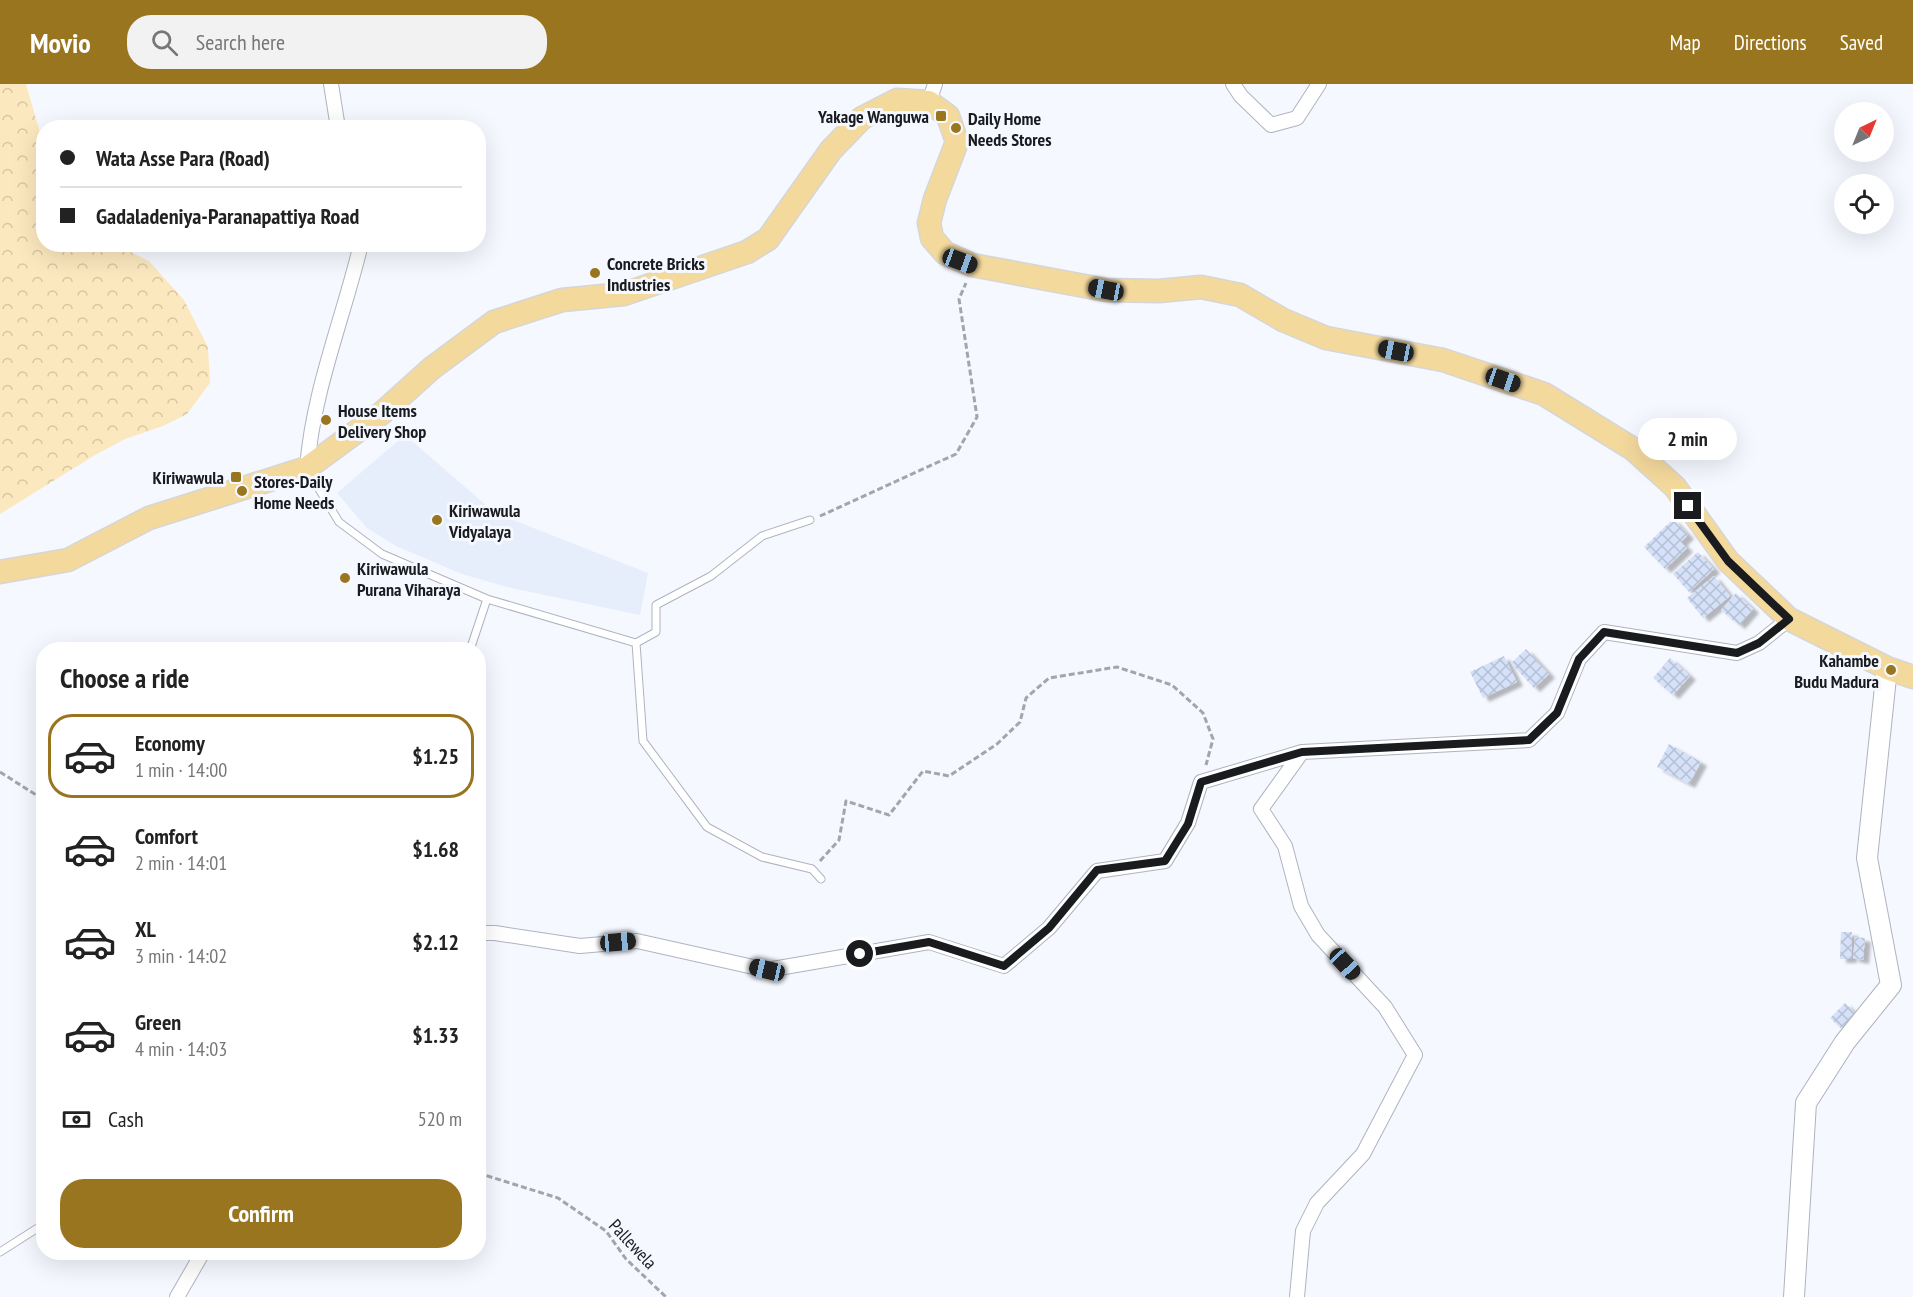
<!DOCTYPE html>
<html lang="en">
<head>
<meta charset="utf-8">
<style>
	:root { --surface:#fff; --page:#f2f2f2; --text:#222; --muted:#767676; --line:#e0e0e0; --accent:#997520 }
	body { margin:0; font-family:"PT Sans Narrow",sans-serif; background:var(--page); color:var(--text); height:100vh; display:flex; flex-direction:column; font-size:22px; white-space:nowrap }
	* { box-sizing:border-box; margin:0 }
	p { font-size:20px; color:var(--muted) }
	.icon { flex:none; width:33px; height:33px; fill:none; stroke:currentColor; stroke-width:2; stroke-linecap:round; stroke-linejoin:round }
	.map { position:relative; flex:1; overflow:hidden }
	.drawer { position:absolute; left:36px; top:558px; width:450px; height:618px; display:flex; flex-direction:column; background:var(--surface); border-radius:24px; box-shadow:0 6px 24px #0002 }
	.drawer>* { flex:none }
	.top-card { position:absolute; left:36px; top:36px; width:450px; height:132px; border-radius:24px; box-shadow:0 6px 24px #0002; display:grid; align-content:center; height:132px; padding:0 24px; background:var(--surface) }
	.needle { width:39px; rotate:43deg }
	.buttons { position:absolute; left:1834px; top:18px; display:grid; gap:12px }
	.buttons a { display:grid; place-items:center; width:60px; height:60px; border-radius:50%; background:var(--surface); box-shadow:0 6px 24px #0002; font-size:30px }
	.end { position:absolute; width:27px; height:27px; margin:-14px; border:8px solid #191b1f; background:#fff; box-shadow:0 0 0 3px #fff }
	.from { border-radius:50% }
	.bubble { position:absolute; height:42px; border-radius:21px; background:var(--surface); box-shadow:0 6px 24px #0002; font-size:20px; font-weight:800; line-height:42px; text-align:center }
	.car { position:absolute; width:18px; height:36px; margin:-18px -9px; border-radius:8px; box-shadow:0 0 4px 2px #0007; background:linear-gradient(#222 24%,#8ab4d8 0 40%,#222 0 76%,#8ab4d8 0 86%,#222 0) }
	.top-card b { display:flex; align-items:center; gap:21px; height:57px; font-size:22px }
	.top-card b+b { border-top:2px solid var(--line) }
	.top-card i { width:15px; height:15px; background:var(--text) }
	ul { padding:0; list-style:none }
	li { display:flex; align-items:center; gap:18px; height:84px; margin:0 12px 9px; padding:0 12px; border:3px solid transparent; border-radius:24px }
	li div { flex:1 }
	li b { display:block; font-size:22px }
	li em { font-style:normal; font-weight:800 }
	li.on { border-color:var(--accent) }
	li>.icon { width:54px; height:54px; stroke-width:1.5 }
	h2 { padding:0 24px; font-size:27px; line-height:72px }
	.pay { display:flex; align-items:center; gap:15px; height:66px; padding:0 24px; font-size:22px }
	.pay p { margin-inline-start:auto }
	.cta { display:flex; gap:12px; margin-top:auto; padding:12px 24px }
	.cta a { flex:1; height:69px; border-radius:24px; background:var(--accent); color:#fff; font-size:24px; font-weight:800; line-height:69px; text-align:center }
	header { display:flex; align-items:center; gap:36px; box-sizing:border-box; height:84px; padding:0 30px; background:var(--accent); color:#fff }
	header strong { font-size:28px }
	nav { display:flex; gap:33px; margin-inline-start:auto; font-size:21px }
	.search { width:420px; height:54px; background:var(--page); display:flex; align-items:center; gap:15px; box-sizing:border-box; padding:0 21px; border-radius:24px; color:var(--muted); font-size:22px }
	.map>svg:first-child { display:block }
	.built { fill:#e6edfb }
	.forest { fill:url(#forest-crowns) }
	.building { fill:url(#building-cross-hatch); filter:url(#shadow) }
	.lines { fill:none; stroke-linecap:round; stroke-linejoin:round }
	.lane-casing { stroke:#aeb4be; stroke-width:9 }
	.street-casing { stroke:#aeb4be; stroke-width:16 }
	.secondary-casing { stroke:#aeb4be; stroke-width:22 }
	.primary-casing { stroke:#d6d6d7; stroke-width:25 }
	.path { stroke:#a2a5ab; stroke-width:3; stroke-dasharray:6 3; stroke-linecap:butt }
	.lane { stroke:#fff; stroke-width:7 }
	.street { stroke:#fff; stroke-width:14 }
	.secondary { stroke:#fff; stroke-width:20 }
	.primary { stroke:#f4d99d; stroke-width:22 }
	.route { stroke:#191b1f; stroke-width:8 }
	.poi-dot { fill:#997520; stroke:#f5f8ff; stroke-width:2 }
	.labels { text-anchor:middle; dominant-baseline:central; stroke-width:6; stroke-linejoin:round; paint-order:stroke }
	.poi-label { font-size:18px; font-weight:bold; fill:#191b1f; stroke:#f5f8ff; text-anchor:start }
	.street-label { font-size:18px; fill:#191b1f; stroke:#f5f8ff }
</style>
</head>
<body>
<header>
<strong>Movio</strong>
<div class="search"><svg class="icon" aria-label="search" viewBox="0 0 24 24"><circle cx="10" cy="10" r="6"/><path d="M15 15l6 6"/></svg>Search here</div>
<nav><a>Map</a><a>Directions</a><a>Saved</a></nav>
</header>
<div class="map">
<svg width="1913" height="1213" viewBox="0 0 1913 1213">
	<defs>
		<pattern id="forest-crowns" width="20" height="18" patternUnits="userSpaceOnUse" patternTransform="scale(1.5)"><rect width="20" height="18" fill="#fce8be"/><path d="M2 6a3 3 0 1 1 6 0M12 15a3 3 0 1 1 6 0" fill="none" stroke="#d7c6a3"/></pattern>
		<pattern id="building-cross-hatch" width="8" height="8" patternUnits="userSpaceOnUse" patternTransform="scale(1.5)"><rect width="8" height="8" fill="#d5e1f9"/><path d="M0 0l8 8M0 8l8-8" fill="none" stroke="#b6c0d5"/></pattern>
		<filter id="shadow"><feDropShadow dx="6" dy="4" stdDeviation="1.5" flood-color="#0004"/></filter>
	</defs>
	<rect width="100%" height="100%" fill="#f5f8ff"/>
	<path class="built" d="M 405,351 L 495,429 L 648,489 L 640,531 L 507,503 L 462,490 L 396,462 L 367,444 L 337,409 Z"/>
	<path class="forest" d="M 0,0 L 26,0 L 43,59 L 44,160 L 116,161 L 149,177 L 184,216 L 208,263 L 210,299 L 187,330 L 163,342 L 125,355 L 95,371 L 0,430 Z"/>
	<path class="building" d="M 1673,435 L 1688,451 L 1681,458 L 1687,464 L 1665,485 L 1644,463 Z
		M 1698,468 L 1714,485 L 1689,508 L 1673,490 Z
		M 1714,492 L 1730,512 L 1703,534 L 1687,514 Z
		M 1736,509 L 1753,525 L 1739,541 L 1721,526 Z
		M 1526,565 L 1549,590 L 1534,604 L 1511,579 Z
		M 1504,572 L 1517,598 L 1483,614 L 1470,588 Z
		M 1670,574 L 1690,592 L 1673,611 L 1653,594 Z
		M 1669,660 L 1701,678 L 1689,700 L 1657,683 Z
		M 1841,848 L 1852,848 L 1851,875 L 1840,875 Z
		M 1855,853 L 1865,854 L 1863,876 L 1853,874 Z
		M 1845,919 L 1855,929 L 1841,944 L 1830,934 Z"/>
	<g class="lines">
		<defs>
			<path id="lane" d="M 308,387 L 339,438 L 382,470 L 487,515 L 636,559 L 656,548 L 656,521 L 711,492 L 762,452 L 810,436
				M 636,559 L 643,657 L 707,743 L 762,773 L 812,785 L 821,795
				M 470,566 L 487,515
				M 0,1168 L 44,1140"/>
			<path id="street" d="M 331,0 L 338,44
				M 1233,0 L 1241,12 L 1271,41 L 1297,34 L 1319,0
				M 929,18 L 935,0
				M 307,384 C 313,307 343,235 361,160
				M 478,849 L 495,849 L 580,862 L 637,857 L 767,886 L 929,858 L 1004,882 L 1049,844 L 1097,787 L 1165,777 L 1188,739 L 1201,698 L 1302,668 L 1529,656 L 1557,629 L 1579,575 L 1604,548 L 1737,569 L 1759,559 L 1789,535
				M 177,1213 L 203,1168
				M 1297,1213 L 1303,1147 L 1317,1119 L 1363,1070 L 1415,971 L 1385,923 L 1318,851 L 1301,822 L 1285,762 L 1261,725 L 1302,668"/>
			<path id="secondary" d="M 1794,1213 L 1806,1019 L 1845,958 L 1891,901 L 1867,774 L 1887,584"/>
			<path id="primary" d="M 0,488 L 68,476 L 149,434 L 307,384 L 382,329 L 432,284 L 494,238 L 562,216 L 624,210 L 747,168 L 768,155 L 831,66 L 862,34 L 897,16 L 929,18 L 948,32 L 957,58 L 935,115 L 929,139 L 932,154 L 945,169 L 972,181 L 1106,206 L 1159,207 L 1201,203 L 1240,211 L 1283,236 L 1326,254 L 1443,276 L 1544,310 L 1633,365 L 1675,403 L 1728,477 L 1789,535 L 1887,584 L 1913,593"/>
		</defs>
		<use href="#lane" class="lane-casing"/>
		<use href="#street" class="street-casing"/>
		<use href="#secondary" class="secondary-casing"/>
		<use href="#primary" class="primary-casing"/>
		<path class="path" d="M 820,432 L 956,370 L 977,333 L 959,215 L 966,199
			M 0,688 L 44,716
			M 820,777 L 839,756 L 846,717 L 889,731 L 923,687 L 949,692 L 997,660 L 1020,638 L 1026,614 L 1049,594 L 1117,583 L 1172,601 L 1203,629 L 1213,655 L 1206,681
			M 478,1089 L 558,1114 L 606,1147 L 626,1175 L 666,1213"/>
		<use href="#lane" class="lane"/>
		<use href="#street" class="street"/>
		<use href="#secondary" class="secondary"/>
		<use href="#primary" class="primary"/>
	</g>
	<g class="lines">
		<path class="route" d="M 860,870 L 929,858 L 1004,882 L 1049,844 L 1097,786 L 1165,777 L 1188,740 L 1201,698 L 1302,668 L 1529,656 L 1557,629 L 1579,575 L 1604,548 L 1737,569 L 1759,559 L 1789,535 L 1728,477 L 1688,422"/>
	</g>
	<g class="poi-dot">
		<rect x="935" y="26" width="12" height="12" rx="3"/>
		<circle cx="956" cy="44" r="6"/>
		<circle cx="595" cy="189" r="6"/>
		<circle cx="326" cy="336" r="6"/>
		<rect x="230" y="387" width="12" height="12" rx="3"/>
		<circle cx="242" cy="407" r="6"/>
		<circle cx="437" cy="436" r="6"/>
		<circle cx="345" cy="494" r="6"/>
		<circle cx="1891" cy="586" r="6"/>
	</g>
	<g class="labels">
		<g class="poi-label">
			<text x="929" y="32" text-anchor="end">Yakage Wanguwa</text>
			<text x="968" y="34">Daily Home<tspan x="968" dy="21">Needs Stores</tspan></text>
			<text x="607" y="179">Concrete Bricks<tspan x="607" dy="21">Industries</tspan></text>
			<text x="338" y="326">House Items<tspan x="338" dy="21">Delivery Shop</tspan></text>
			<text x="224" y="393" text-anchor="end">Kiriwawula</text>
			<text x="254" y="397">Stores-Daily<tspan x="254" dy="21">Home Needs</tspan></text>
			<text x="449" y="426">Kiriwawula<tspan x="449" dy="21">Vidyalaya</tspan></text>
			<text x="357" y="484">Kiriwawula<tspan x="357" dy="21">Purana Viharaya</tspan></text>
			<text x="1879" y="576" text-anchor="end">Kahambe<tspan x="1879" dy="21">Budu Madura</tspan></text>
		</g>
		<g class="street-label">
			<text transform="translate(633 1160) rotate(47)">Pallewela</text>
		</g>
	</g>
</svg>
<div class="buttons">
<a><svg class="needle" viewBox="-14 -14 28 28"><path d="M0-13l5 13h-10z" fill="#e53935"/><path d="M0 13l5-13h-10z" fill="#767676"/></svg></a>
<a><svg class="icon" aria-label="locate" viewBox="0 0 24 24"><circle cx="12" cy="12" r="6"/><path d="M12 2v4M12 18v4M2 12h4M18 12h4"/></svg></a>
</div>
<i class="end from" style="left:860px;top:870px"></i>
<i class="end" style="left:1688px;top:422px"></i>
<div class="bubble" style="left:1638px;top:334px;width:99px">2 min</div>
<i class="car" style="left:960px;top:177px;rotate:110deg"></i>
<i class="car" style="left:1106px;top:206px;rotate:281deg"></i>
<i class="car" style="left:1396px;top:267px;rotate:281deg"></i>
<i class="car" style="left:1503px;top:296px;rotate:109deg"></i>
<i class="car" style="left:618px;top:858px;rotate:85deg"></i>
<i class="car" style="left:1345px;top:880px;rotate:137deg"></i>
<i class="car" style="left:767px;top:886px;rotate:283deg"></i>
<div class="top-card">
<b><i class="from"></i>Wata Asse Para (Road)</b>
<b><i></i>Gadaladeniya-Paranapattiya Road</b>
</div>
<section class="drawer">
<h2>Choose a ride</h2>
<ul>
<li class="on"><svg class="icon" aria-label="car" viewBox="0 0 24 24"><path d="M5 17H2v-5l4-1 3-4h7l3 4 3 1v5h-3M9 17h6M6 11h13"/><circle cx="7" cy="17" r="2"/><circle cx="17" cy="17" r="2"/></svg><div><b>Economy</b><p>1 min · 14:00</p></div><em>$1.25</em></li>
<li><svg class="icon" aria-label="car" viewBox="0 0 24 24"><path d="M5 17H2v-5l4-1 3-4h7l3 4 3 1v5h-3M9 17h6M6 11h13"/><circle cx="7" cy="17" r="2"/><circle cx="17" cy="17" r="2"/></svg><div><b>Comfort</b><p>2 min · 14:01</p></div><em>$1.68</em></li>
<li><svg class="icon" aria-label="car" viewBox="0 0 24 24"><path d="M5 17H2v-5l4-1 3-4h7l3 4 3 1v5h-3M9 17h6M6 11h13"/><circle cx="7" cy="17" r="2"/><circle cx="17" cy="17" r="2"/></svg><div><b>XL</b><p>3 min · 14:02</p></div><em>$2.12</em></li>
<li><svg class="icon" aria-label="car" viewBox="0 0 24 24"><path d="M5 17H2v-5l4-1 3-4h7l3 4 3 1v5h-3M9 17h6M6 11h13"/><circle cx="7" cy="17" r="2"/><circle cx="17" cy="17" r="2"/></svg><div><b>Green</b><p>4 min · 14:03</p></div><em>$1.33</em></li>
</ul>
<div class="pay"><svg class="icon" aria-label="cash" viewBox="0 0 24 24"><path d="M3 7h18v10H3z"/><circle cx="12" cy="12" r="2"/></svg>Cash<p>520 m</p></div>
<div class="cta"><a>Confirm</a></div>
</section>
</div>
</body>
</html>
